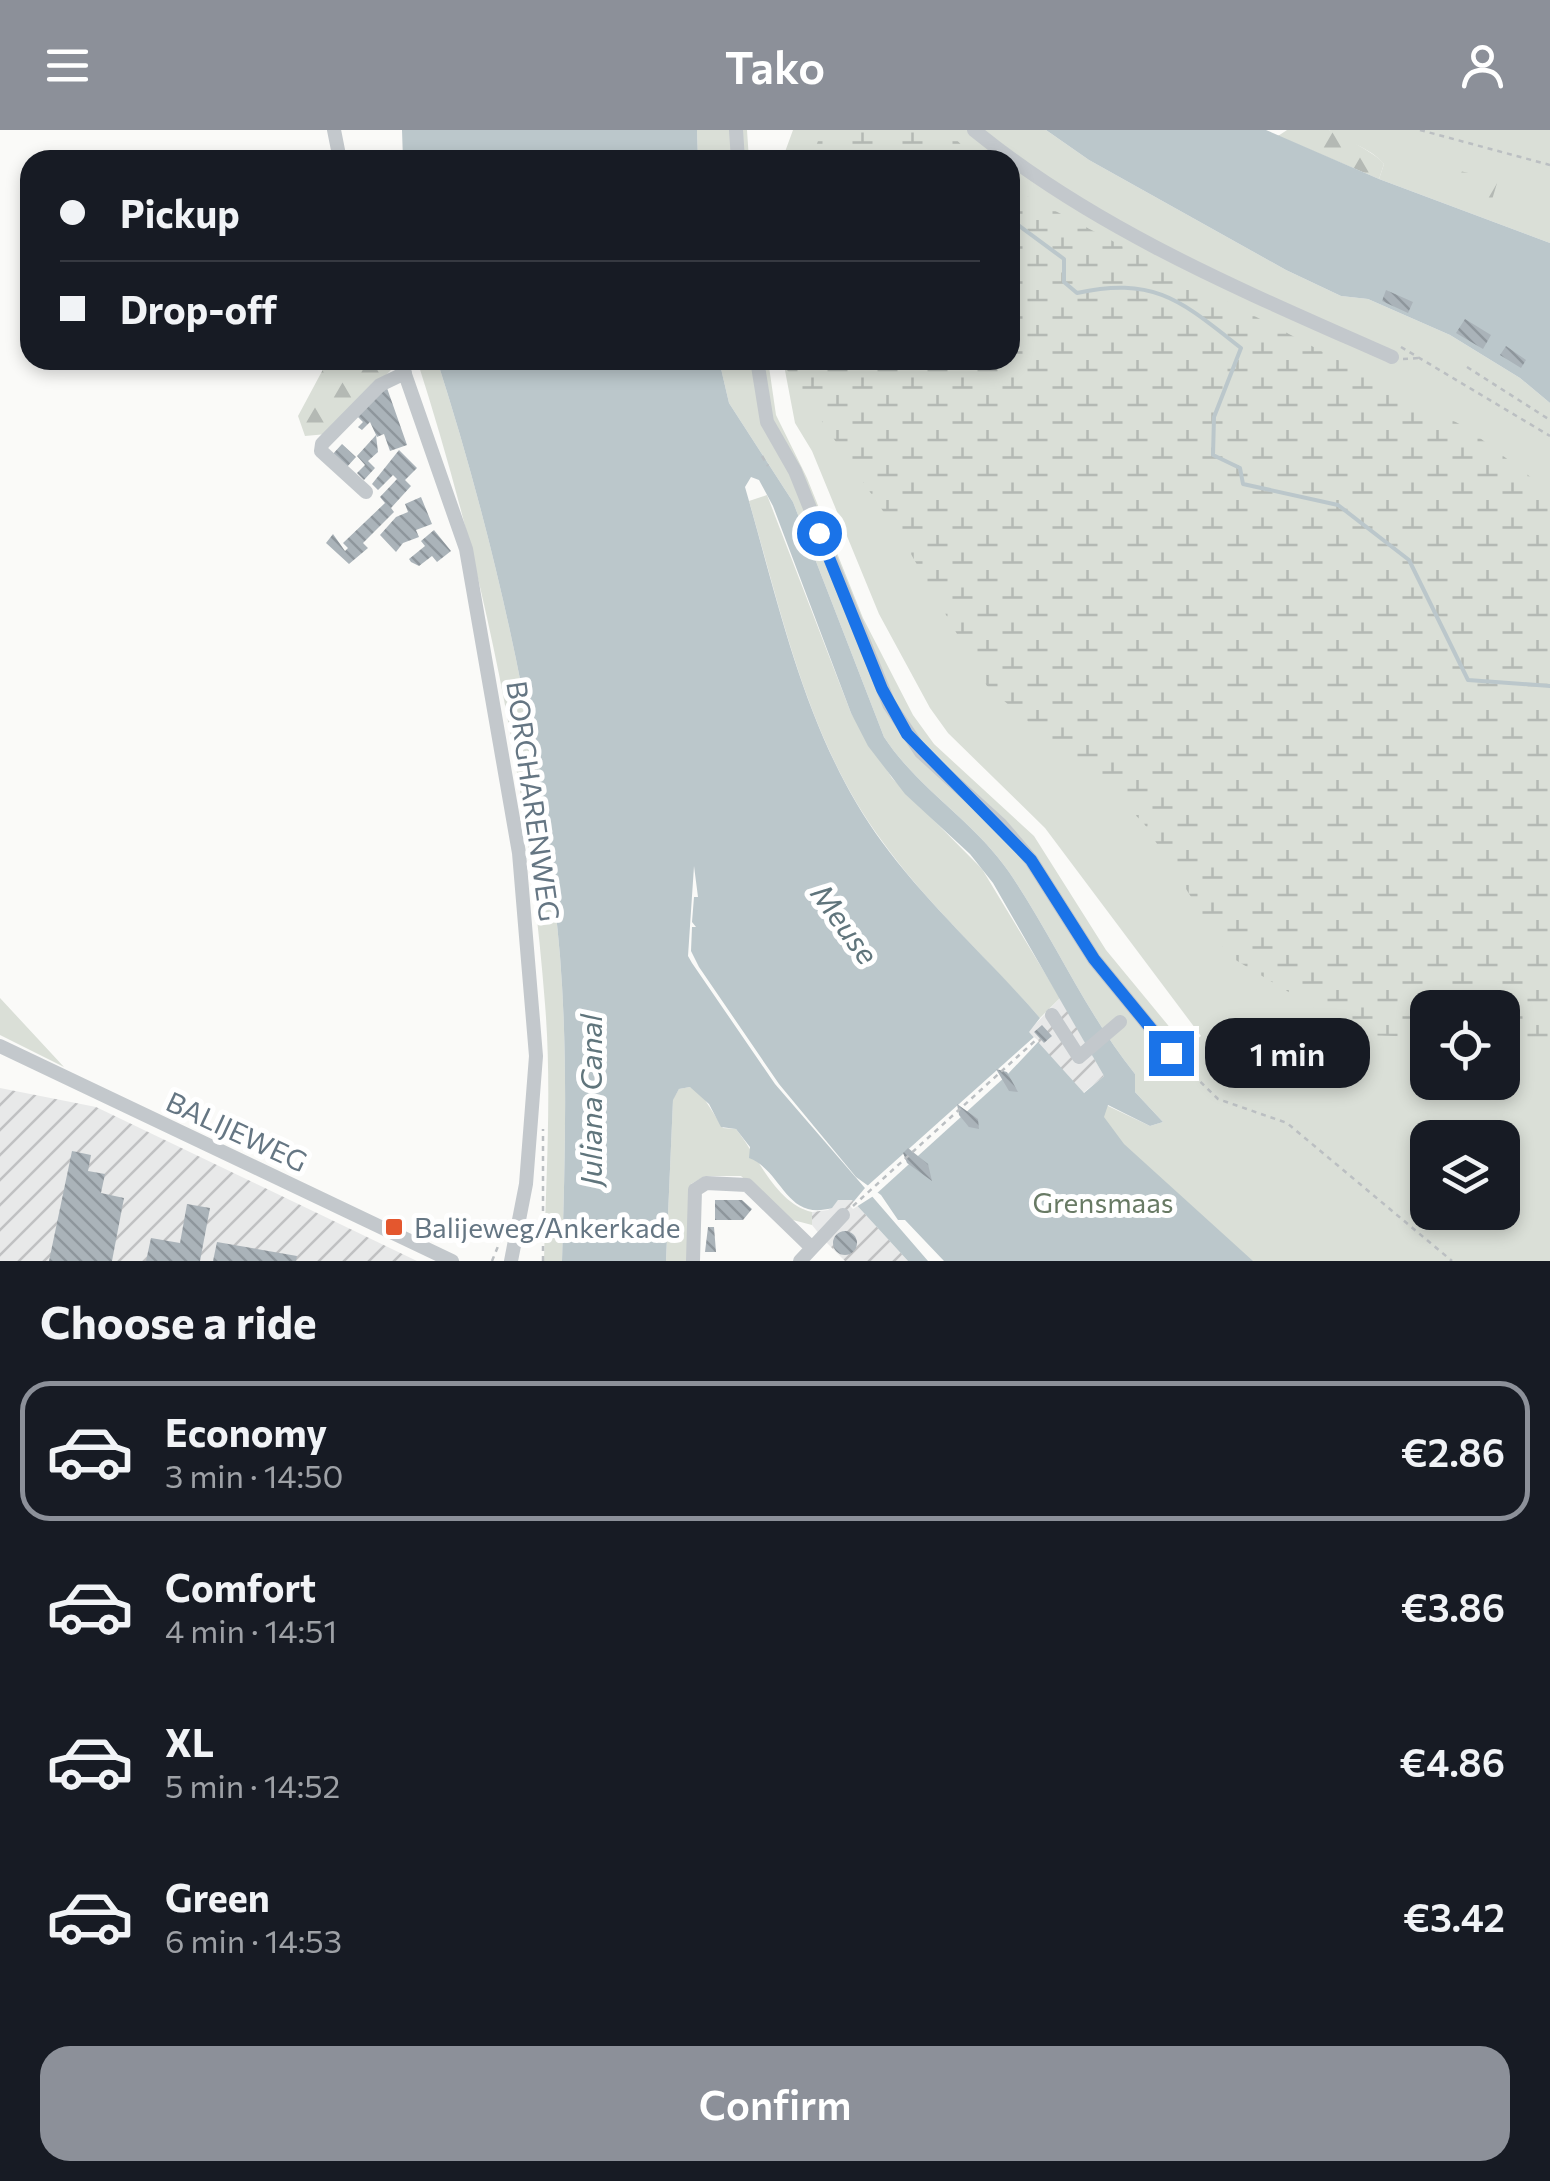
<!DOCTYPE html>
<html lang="en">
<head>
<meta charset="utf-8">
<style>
	:root { --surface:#171b24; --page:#20242c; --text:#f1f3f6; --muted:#9ea1a6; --line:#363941; --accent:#8c9099 }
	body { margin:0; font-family:Commissioner,sans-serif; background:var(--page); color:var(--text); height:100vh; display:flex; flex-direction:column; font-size:38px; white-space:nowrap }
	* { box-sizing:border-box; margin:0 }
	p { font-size:32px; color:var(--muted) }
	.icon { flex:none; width:55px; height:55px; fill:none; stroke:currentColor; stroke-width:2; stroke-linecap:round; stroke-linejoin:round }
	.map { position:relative; height:1131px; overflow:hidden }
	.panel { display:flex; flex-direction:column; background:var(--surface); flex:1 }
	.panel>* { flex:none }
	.top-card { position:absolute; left:20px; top:20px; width:1000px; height:220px; border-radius:30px; box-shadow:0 5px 15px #0003; display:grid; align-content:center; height:220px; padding:0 40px; background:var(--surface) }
	.fabs { position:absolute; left:1410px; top:860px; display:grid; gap:20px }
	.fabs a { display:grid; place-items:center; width:110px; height:110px; border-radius:20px; background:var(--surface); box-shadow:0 5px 15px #0003; font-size:50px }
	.end { position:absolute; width:45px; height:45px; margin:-22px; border:12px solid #1a73e8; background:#fff; box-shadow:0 0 0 5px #fff }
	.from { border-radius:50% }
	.bubble { position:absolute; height:70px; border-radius:30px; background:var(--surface); box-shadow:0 5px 15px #0003; font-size:32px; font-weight:600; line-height:70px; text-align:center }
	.top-card b { display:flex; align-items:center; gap:35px; height:95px; font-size:38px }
	.top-card b+b { border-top:2px solid var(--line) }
	.top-card i { width:25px; height:25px; background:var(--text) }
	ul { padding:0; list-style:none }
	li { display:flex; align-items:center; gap:30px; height:140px; margin:0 20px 15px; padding:0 20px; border:5px solid transparent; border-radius:30px }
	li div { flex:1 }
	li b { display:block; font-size:38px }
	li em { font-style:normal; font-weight:600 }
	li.active { border-color:var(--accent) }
	li>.icon { width:90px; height:90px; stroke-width:1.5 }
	h2 { padding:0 40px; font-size:45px; line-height:120px }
	.cta { display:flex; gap:20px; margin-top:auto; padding:20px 40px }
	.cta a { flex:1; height:115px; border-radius:30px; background:var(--accent); color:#fff; font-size:40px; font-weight:600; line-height:115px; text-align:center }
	header { display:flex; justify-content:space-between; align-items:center; height:130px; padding:0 40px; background:var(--accent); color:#fff; font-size:45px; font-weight:600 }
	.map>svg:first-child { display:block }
	.industrial { fill:url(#industrial-furrows) }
	.green { fill:#dadfd7; fill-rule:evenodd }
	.forest { fill:url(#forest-firs) }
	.wetland { fill:url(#wetland-marsh) }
	.water { fill:#bbc7cb; fill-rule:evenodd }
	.pier { fill:#fafaf8 }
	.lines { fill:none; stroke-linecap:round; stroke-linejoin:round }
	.stream { stroke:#bbc7cb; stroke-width:4 }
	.building { fill:url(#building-back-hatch) }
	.path { stroke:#bbbfc2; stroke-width:2.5; stroke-dasharray:5 5; stroke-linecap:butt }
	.minor { stroke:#c3c8cc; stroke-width:14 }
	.route { stroke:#1a73e8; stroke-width:12 }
	.poi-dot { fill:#e4572e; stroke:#fff; stroke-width:4 }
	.labels { text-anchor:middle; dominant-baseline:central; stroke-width:10; stroke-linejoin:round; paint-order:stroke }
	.street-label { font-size:28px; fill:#657683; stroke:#fff }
	.park-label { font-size:28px; fill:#687a64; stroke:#fff }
	.poi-label { font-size:28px; fill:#657683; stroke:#fff; text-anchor:start }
	.water-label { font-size:30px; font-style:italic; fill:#60757c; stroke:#fff }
</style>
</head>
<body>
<header><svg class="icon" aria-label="menu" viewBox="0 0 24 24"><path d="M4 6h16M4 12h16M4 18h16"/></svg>Tako<svg class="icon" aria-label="person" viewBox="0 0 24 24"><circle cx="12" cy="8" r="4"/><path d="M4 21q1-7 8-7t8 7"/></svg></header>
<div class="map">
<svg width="1550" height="1131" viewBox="0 0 1550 1131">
	<defs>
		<pattern id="industrial-furrows" width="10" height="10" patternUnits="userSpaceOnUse" patternTransform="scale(2.5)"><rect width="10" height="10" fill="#e8e9e9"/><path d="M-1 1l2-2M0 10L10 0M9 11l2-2" fill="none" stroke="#c0c1c2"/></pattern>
		<pattern id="forest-firs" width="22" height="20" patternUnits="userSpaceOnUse" patternTransform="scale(2.5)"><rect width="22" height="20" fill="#dadfd7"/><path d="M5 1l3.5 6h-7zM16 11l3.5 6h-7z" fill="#b4b9b4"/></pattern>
		<pattern id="wetland-marsh" width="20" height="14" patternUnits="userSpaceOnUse" patternTransform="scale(2.5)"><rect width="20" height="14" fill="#dadfd7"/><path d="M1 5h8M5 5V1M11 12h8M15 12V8" fill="none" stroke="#b4b9b4"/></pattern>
		<pattern id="building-back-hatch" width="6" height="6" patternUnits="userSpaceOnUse" patternTransform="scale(2.5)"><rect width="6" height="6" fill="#aab3b9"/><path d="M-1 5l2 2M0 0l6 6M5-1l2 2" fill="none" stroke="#8e969c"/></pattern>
	</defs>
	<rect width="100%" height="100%" fill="#fafaf8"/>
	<path class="industrial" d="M 1060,868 L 1104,946 L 1083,963 L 1028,902 Z
		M 0,958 L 96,977 L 417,1131 L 0,1131 Z
		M 852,1069 L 853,1071 L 908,1131 L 845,1131 L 825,1111 L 812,1095 L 812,1082 L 828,1080 L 838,1070 Z"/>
	<path class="green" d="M 697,0 L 747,0 L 749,30 L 698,30 Z
		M 793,0 L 1046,0 L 1089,30 L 1286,140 L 1341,166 L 1368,169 L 1450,205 L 1520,248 L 1550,273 L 1550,1131 L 977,1131 L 1106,975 L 1150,996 L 1163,992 L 1135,962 L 1135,944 C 1086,883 1053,807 1009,742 C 974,691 918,659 884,607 L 793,372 L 729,273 L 719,230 L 768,230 L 776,285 L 807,348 L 863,488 L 913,585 L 934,614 L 1034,706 L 1106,820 L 1186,917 L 1201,906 L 1045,698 L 948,603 L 930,578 L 879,484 L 812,321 L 795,293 L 783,230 L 1010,230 L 1010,30 L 782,30 ZM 1428,878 L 1502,878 L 1502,952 L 1428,952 ZM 1428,1008 L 1502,1008 L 1502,1082 L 1428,1082 Z
		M 1329,0 L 1550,0 L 1550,113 L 1379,49 L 1384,34 C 1370,17 1347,13 1329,0 Z
		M 417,230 L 437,230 C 498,420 543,626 560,826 C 568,927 565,1030 562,1131 L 544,1131 C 546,1046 552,959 545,874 C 528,655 484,438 417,230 Z
		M 767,365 L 851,583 L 892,648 L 982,739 L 1060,868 L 1040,888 C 989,830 927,774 882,711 C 808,611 783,488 749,371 Z
		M 0,868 L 64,937 L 0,905 Z
		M 690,957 L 698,959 L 723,998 L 736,999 C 757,1025 776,1074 812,1082 L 812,1095 L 789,1089 L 741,1046 L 705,1046 L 691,1054 L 689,1131 L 666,1131 L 673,969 L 679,959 Z"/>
	<path class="forest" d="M 1287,0 C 1299,0 1318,0 1329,0 C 1340,4 1381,27 1384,34 L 1379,49 L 1278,6 Z
		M 1460,41 L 1498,50 L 1491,73 L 1452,60 Z
		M 328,230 L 388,230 L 392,239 L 327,304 L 305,306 L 298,286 Z"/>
	<path class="wetland" d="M 822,0 L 947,0 L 976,30 L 811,30 Z
		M 1010,57 L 1467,298 L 1550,362 L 1550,914 L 1539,909 L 1503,908 L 1502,878 L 1428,878 L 1427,907 L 1360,905 L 1229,826 L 1143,692 L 987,556 L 904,412 L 783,234 L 784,230 L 1010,230 Z"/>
	<path class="water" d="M 402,0 L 697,0 L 698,30 L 403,30 Z
		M 1046,0 L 1266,0 L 1379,49 L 1550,113 L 1550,273 L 1520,248 L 1450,205 L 1368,169 L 1341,166 L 1286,140 L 1089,30 Z
		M 437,230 L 719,230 L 729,273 L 793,372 L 884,607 C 918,659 974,691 1009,742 C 1053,807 1086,883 1135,944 L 1135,962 L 1163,992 L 1150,996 L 1108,975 L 1104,987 L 1124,1014 L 1253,1131 L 944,1131 L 905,1090 L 898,1090 L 881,1065 L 856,1047 L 779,954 L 699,837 L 691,821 L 692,797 L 696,797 L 692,792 L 694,767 L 698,767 L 694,736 L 688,826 L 692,833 L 775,954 L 928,1131 L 908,1131 L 852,1070 L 838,1070 L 832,1078 C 785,1091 783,1041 749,1028 L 750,1017 L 736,999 L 721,997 L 709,974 L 690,957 L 679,959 L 673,970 L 666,1131 L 562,1131 C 565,1030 568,927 560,826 C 543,626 498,420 437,230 ZM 751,347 L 759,350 L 773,376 L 851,583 L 868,616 L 905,664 L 970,724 L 993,753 L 1104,946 L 1084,963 L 1029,902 L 1040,888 C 989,829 928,775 882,712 C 806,608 780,478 745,357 Z"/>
	<path class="pier" d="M 1034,907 L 1039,911 L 1006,946 L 875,1065 L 853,1079 L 850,1076 L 865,1058 Z"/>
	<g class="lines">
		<path class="stream" d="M 1010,89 L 1064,129 L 1064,152 L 1077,163 C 1156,146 1182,172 1241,218 L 1214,287 L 1213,325 L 1240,338 L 1243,354 L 1338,375 L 1409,430 L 1468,550 L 1550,556"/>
	</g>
	<path class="building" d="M 1386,160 L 1413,172 L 1408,183 L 1382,171 Z
		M 1465,189 L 1491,205 L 1483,219 L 1456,203 Z
		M 1506,216 L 1526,230 L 1521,238 L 1500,225 Z
		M 387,258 L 407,315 L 390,321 L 384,304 L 377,307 L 370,292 L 362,300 L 358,297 L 363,292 L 356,285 Z
		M 376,305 L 378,322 L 368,331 L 375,338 L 364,350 L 357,343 L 365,335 L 357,326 Z
		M 342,314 L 356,327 L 346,338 L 332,325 Z
		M 399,320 L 417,338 L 405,350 L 411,356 L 391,378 L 394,382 L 363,413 L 368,418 L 349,434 L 326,413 L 333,404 L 345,421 L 348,418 L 343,413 L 385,373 L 380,367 L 397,349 L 393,345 L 378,360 L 372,354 Z
		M 421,367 L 432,394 L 416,400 L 419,407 L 403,413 L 396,422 L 380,405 L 396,387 L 408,382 L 405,374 Z
		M 434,400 L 451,421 L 437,432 L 432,426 L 419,436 L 411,432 L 409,429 L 425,416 L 421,411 Z
		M 1042,895 L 1052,906 L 1044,913 L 1034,902 Z
		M 996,939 L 1007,942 L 1018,962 L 1009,961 Z
		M 957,974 L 978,989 L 979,999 L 969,997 L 959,985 Z
		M 908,1018 L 928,1034 L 932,1051 L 907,1033 L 903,1023 Z
		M 72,1021 L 91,1025 L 88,1041 L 105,1044 L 101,1063 L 124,1068 L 112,1131 L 49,1131 Z
		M 715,1070 L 742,1070 L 752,1079 L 743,1090 L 715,1090 Z
		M 187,1074 L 210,1078 L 200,1131 L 146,1131 L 151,1108 L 180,1113 Z
		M 708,1097 L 714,1097 L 716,1122 L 705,1122 Z
		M833 1113a12 12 0 1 1 24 0a12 12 0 1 1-24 0Z
		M 217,1112 L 297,1126 L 296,1131 L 213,1131 Z"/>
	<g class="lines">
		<path class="path" d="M 1420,0 L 1550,35
			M 1401,217 L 1550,306
			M 1403,229 L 1420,228
			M 1467,237 L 1550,290
			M 762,326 L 768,336
			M 1179,931 L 1218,969 L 1287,993 L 1452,1131
			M 853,1076 L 1037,909
			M 492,1131 L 501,1109
			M 543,1131 L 543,999"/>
		<path class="minor" d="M 334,0 L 340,30
			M 736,0 L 738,30
			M 974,0 C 1097,101 1248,163 1392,227
			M 400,230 L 466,419 L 519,723 L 536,926 L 526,1054 L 511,1131
			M 757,230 L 767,292 L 795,341 L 889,574 L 921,622 L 1001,695 L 1031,730 L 1094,829 L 1171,923
			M 366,362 L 321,321 L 322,314 L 380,255 L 405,243
			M 1052,885 L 1079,927 L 1120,892
			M 0,916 L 452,1131
			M 693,1131 L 695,1060 L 706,1053 L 747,1055 L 812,1118
			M 800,1131 L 843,1085"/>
	</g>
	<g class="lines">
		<path class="route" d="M 819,403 L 882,559 L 907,604 L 1031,730 L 1094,829 L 1171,923"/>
	</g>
	<rect class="poi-dot" x="384" y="1087" width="20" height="20" rx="5"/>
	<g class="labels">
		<g class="street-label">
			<text transform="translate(534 671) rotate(82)">BORGHARENWEG</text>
			<text transform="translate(237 1001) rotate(25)">BALIJEWEG</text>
		</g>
		<g class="park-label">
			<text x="1103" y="1072">Grensmaas</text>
		</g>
		<g class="poi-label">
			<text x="414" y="1097">Balijeweg/Ankerkade</text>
		</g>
		<g class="water-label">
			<text transform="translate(846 793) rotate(54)">Meuse</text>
			<text transform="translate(589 970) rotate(-90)">Juliana Canal</text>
		</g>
	</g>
</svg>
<div class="fabs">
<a><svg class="icon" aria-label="locate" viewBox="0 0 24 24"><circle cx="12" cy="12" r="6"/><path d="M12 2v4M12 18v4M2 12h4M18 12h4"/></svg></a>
<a><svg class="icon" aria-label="layers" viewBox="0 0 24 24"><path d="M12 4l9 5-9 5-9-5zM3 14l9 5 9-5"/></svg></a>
</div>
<i class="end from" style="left:819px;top:403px"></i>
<i class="end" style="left:1171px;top:923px"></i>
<div class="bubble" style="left:1205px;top:888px;width:165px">1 min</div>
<div class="top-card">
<b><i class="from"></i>Pickup</b>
<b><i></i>Drop-off</b>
</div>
</div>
<section class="panel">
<h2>Choose a ride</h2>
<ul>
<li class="active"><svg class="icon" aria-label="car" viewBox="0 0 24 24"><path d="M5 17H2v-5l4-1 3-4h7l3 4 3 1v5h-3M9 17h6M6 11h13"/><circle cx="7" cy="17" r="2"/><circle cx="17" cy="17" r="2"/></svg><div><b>Economy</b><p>3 min · 14:50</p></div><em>€2.86</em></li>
<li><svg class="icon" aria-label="car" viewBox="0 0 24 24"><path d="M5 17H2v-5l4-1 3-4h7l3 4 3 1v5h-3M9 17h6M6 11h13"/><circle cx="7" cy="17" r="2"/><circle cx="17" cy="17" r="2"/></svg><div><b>Comfort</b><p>4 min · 14:51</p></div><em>€3.86</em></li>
<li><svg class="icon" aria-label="car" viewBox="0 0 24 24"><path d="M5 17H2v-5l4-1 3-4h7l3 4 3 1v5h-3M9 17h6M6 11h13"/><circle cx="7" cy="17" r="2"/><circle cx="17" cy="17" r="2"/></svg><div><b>XL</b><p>5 min · 14:52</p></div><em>€4.86</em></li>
<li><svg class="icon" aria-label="car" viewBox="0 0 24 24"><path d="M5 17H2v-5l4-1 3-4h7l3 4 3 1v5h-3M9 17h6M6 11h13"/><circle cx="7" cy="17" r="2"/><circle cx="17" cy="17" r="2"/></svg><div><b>Green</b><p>6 min · 14:53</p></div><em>€3.42</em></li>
</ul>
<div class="cta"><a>Confirm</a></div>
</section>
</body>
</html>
